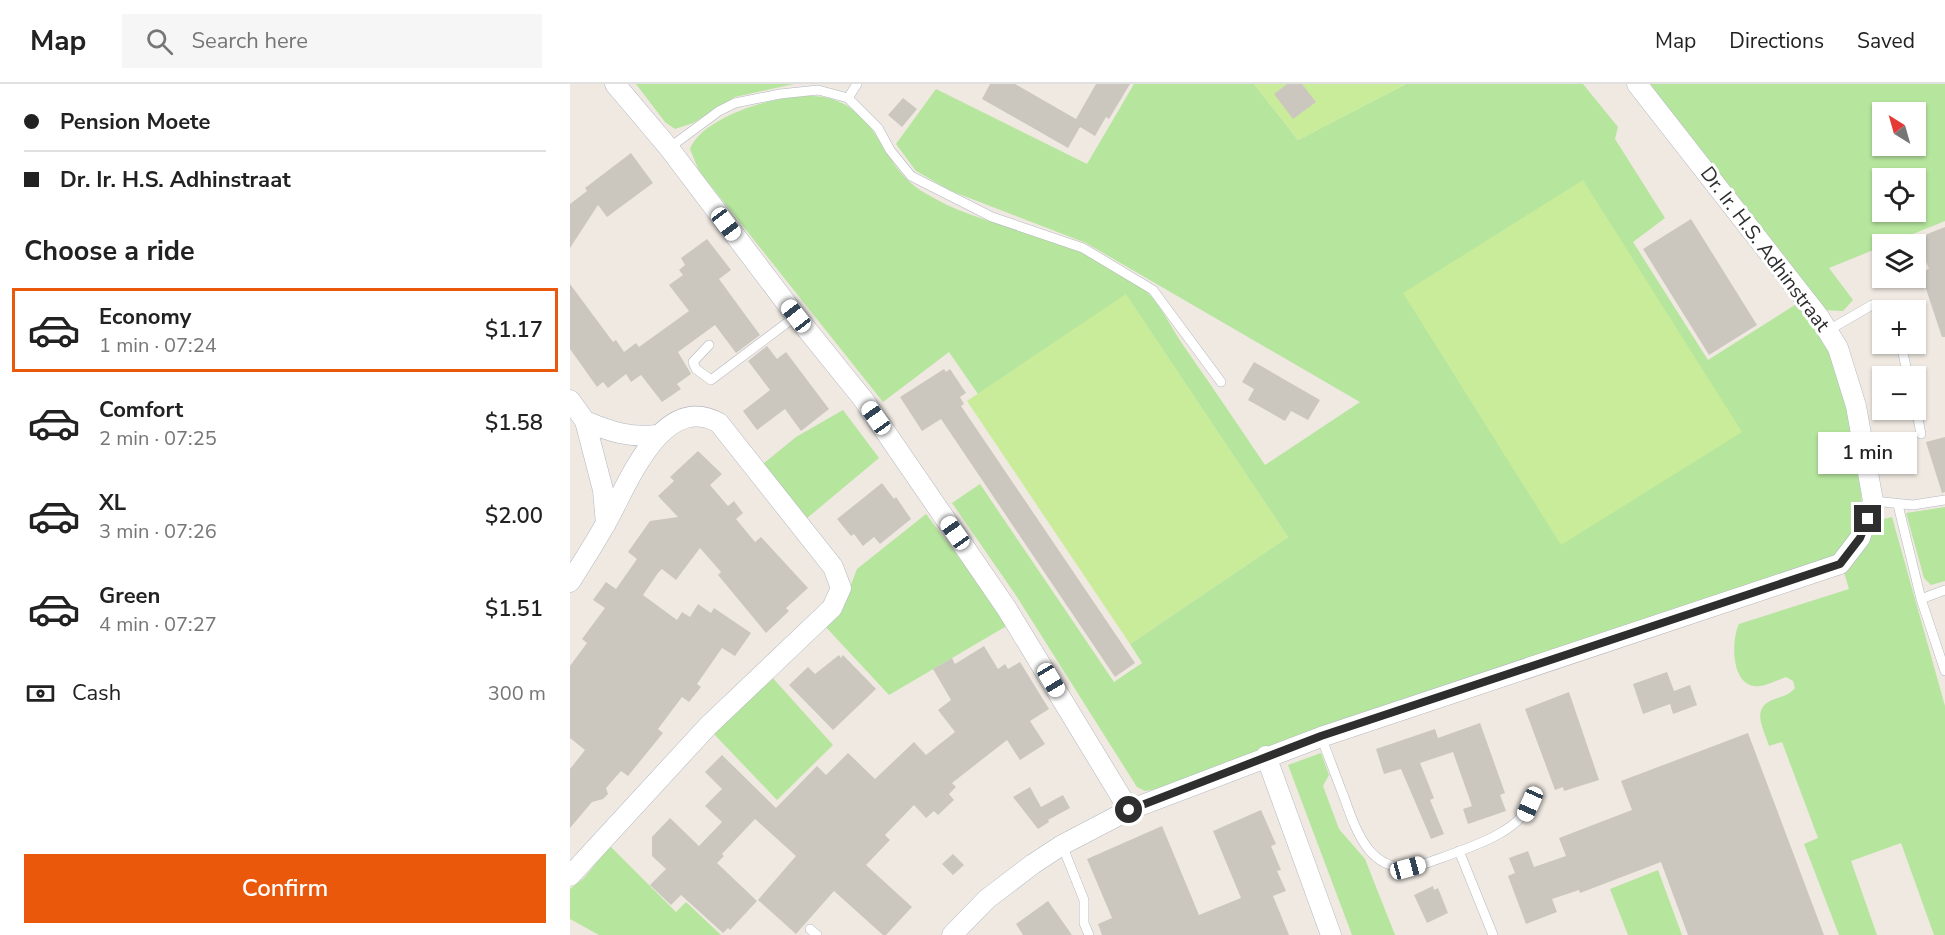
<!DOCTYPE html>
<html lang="en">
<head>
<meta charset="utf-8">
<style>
	:root { --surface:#fff; --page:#f6f6f6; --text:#222; --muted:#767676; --line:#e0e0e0; --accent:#ea580c }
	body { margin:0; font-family:"Nunito Sans",sans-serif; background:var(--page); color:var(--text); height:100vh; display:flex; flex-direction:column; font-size:22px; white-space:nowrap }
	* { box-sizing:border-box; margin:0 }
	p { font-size:20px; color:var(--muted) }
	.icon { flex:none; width:33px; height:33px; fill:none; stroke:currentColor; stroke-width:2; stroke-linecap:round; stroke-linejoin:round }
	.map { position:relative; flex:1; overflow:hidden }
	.drawer { display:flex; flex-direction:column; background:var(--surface); width:570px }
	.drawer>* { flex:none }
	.guide { display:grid; align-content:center; height:132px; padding:0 24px; background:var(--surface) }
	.needle { width:39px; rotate:323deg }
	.controls { position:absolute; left:1302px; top:18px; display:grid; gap:12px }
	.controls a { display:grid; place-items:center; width:54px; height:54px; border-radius:0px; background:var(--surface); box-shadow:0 2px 4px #0004; font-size:30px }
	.end { position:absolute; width:27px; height:27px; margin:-14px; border:8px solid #2e2e2e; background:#fff; box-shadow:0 0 0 3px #fff }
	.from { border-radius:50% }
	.bubble { position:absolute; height:42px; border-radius:0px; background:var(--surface); box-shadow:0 2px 4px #0004; font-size:20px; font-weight:600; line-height:42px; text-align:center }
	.car { position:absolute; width:18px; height:36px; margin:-18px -9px; border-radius:8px; box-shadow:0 0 4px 2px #0007; background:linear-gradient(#fff 24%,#345 0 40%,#fff 0 76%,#345 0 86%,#fff 0) }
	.guide b { display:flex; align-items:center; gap:21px; height:57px; font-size:22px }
	.guide b+b { border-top:2px solid var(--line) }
	.guide i { width:15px; height:15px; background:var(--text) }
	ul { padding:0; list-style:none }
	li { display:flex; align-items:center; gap:18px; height:84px; margin:0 12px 9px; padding:0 12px; border:3px solid transparent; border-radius:0px }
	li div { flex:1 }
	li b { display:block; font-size:22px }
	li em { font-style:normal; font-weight:600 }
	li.active { border-color:var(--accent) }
	li>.icon { width:54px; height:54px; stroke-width:1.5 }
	h2 { padding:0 24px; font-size:27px; line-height:72px }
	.pay { display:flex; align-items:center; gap:15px; height:66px; padding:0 24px; font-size:22px }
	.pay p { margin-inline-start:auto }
	.primary-button { display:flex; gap:12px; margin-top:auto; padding:12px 24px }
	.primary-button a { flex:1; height:69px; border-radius:0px; background:var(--accent); color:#fff; font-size:24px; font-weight:600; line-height:69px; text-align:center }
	header { display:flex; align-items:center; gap:36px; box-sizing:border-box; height:84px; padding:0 30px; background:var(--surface); border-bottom:2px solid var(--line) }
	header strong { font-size:28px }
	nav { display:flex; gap:33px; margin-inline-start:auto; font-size:21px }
	.search { width:420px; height:54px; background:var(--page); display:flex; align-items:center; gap:15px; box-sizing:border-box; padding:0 21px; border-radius:0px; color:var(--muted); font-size:22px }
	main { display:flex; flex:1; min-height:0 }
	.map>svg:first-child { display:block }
	.green { fill:#b6e59e; fill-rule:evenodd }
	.pitch { fill:#c9ec9a }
	.building { fill:#cbc7bf }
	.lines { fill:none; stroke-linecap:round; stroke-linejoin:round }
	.service-casing { stroke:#b4b7c1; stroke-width:10 }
	.minor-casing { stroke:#b4b7c1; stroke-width:21 }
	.service { stroke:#fff; stroke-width:9 }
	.minor { stroke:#fff; stroke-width:20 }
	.route { stroke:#2e2e2e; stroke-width:8 }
	.labels { text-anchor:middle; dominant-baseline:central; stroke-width:6; stroke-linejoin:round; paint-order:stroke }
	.street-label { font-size:20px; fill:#2e2e2e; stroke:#fff }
</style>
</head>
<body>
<header>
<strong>Map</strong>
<div class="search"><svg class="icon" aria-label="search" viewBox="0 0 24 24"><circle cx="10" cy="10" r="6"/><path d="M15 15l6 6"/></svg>Search here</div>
<nav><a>Map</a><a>Directions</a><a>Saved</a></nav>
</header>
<main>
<section class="drawer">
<div class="guide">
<b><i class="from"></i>Pension Moete</b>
<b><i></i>Dr. Ir. H.S. Adhinstraat</b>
</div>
<h2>Choose a ride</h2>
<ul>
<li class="active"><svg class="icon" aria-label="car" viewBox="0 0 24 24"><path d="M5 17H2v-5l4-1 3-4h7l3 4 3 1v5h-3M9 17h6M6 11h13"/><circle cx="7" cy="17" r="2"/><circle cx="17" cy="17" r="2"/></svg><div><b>Economy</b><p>1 min · 07:24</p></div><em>$1.17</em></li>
<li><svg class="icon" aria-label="car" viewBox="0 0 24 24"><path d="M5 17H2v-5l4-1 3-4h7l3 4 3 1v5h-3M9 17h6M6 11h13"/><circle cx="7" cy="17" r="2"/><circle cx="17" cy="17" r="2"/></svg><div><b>Comfort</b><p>2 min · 07:25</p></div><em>$1.58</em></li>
<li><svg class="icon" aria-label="car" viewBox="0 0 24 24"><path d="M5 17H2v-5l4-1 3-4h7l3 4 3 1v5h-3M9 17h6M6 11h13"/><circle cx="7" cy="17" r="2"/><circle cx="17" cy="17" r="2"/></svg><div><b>XL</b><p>3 min · 07:26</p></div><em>$2.00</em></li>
<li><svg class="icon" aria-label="car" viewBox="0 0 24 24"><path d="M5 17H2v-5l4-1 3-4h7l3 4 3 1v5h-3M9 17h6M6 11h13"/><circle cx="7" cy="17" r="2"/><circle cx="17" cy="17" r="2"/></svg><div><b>Green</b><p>4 min · 07:27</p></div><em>$1.51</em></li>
</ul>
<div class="pay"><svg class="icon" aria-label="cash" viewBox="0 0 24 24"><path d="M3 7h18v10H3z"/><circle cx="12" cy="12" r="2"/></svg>Cash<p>300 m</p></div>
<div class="primary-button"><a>Confirm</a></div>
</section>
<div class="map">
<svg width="1375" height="851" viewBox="0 0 1375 851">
	<rect width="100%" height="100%" fill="#efe9e1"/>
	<path class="green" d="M 66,0 L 224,0 L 165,13 L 123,39 L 105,45 L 95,38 Z
		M 564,0 L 684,0 L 728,56 L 836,0 L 1013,0 L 1048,43 L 1045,55 L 1095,134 L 1063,158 L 1138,276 L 1228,219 L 1265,278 L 1293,391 L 1290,439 L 1267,469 L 1251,480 C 1029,553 805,621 587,705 L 575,707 L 567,703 L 445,510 L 382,419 L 410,400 L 544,598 L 572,579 L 560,560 L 718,453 L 556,211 L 408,310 L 379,268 L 313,318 L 129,87 L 120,65 C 134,29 227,3 262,15 C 313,32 309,82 355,109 C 400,137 459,146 508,167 C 521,173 534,182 547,190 C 556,195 570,201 578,209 C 592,223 602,245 613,261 C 641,301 668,341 695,381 L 790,318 L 516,159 L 381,107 L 346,87 L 326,60 L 366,5 L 517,80 Z
		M 1076,0 L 1375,0 L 1375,137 L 1259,184 L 1283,216 L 1273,227 L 1252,226 ZM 1312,28 L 1346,28 L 1346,62 L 1312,62 ZM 1312,94 L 1346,94 L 1346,128 L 1312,128 Z
		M 273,326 L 309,374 L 236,435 L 193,380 L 226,353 Z
		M 1375,423 L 1375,497 L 1361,501 L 1354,494 L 1336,429 Z
		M 356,430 L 440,540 L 319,611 L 254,541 L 275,516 L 287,485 Z
		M 1322,433 L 1375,622 L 1375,851 L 1364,851 L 1331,759 L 1281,777 L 1307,851 L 1269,851 L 1234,760 L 1248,754 L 1212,658 L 1199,662 C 1193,644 1180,623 1205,615 C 1213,612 1219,611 1225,604 L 1223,597 L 1216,593 C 1207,596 1194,604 1184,602 C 1161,599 1161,556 1169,540 L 1279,505 L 1273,485 L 1303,449 L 1307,437 Z
		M 201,592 L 263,661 L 207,716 L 143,649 Z
		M 751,669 L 759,691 L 753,702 L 769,745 L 795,775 L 825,851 L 782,851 L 718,681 Z
		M 40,762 L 106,828 L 116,818 L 151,851 L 29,851 L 0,835 L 0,805 L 14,794 Z
		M 1088,786 L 1112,851 L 1058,851 L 1040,805 Z"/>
	<path class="pitch" d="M 684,0 L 836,0 L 728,56 Z
		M 1013,96 L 1172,348 L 991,461 L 833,209 Z
		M 556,210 L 718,453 L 560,560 L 397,317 Z"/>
	<path class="building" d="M 420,0 L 445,0 L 506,35 L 526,0 L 560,0 L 539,35 L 536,33 L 525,52 L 510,43 L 498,64 L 412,15 Z
		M 717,0 L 732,0 L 746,18 L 723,35 L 704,10 Z
		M 333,14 L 347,25 L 332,43 L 318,31 Z
		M 61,69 L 83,99 L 37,133 L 28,121 L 0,164 L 0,120 L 17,107 L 15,104 Z
		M 1121,135 L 1187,241 L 1139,271 L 1073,165 Z
		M 1375,143 L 1375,253 L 1372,253 L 1355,202 L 1352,203 L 1348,189 L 1359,185 L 1347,154 Z
		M 137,155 L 161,186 L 149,195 L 190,251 L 166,269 L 145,241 L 108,268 L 121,290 L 107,300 L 111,305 L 92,318 L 71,291 L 61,298 L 56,290 L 38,304 L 33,298 L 27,303 L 0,265 L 0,200 L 43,258 L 46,256 L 54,268 L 66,259 L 69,263 L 119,227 L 99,201 L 113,191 L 109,186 L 115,181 L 111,174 Z
		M 197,262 L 207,275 L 216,268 L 259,325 L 231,347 L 215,325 L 187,346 L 173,327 L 200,306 L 178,277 Z
		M 684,278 L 750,316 L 738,336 L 721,327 L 715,337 L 678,316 L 684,305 L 672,298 Z
		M 374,285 L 376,288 L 380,285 L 396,309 L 390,313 L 394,320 L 391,322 L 565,579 L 545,593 L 371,335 L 352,347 L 330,313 Z
		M 1375,353 L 1375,408 L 1372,409 L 1356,358 Z
		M 128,367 L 152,390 L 140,401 L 158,422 L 164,417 L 173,429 L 166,435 L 185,458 L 191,453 L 238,504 L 216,524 L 219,527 L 196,549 L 148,491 L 151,488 L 130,464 L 106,496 L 92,485 L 88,489 L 73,511 L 107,536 L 112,528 L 120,533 L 128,520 L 141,529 L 144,524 L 181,549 L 165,572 L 152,564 L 127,600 L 131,603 L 119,618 L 112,613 L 88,645 L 93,649 L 58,692 L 51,687 L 36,704 L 38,710 L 33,715 L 22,718 L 0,744 L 0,685 L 15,666 L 0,654 L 0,582 L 17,559 L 12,555 L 35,524 L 23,516 L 36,498 L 46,505 L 67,475 L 58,468 L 80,437 L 108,433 L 88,412 L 104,397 L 100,393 Z
		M 312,399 L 324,415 L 326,413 L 341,435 L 310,460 L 304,453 L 293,462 L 284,450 L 281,452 L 267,435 Z
		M 414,562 L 428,585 L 435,580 L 438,585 L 450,578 L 479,625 L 460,637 L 475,660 L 450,676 L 437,656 L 382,699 L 386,703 L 379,710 L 384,716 L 368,731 L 364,727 L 356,734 L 344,721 L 315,751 L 320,756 L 296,781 L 342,823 L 316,851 L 313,851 L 264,807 L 226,850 L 188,816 L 226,772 L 185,735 L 152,770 L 154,772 L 147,779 L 187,817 L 160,846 L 158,844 L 153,849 L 111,811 L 101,821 L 80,801 L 96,785 L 82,772 L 82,753 L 100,734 L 129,762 L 152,738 L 135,722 L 152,705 L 135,688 L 152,671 L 206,724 L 247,682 L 256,691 L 278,669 L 305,695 L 344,658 L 356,671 L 385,648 L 368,626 L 381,616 L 363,585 L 382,574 L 385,580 Z
		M 269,571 L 271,574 L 273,571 L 306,605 L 263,646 L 219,601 L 238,583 L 245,590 Z
		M 1097,588 L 1104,607 L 1120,601 L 1127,621 L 1103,630 L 1100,620 L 1073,630 L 1063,600 Z
		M 999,608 L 1029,696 L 994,707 L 993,703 L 985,706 L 955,625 Z
		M 910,639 L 935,709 L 930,711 L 936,727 L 898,740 L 893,725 L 902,722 L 883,668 L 850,679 L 864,714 L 860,716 L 874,750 L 861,755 L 831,685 L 814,690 L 806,665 L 865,645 L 868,654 Z
		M 1178,649 L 1254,851 L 1118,851 L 1091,778 L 1010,809 L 1009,806 L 982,815 L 987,828 L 956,840 L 938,792 L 945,789 L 939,774 L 958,767 L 964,783 L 996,772 L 989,754 L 1062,726 L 1051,697 Z
		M 460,703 L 471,723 L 493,711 L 500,724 L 478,736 L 479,738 L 468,745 L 443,713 Z
		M 691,726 L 706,760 L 701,762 L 711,786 L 707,787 L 716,807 L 703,812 L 719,851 L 532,851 L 528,840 L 542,834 L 517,775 L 592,742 L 629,831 L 671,814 L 643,747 Z
		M 383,770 L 394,781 L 383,791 L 372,780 Z
		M 863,802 L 864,806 L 868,804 L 878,829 L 857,839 L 844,811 Z
		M 478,817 L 502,851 L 453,851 L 446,840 Z"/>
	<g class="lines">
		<defs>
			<path id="service" d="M 278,14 L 287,0
				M 99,64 L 149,27 L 165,19 L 210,10 L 248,6 L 278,14 L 308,44 L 320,66 L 341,92 L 422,133 L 513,164 L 583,206 L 651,298
				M 1257,247 L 1302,221 L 1320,226
				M 1331,260 L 1338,292
				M 139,261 L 123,278 L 126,285 L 141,296 L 226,232
				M 1346,324 L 1351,350
				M 1303,417 L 1343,421 L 1375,416
				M 1328,421 L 1351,515 L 1375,587
				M 1351,515 L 1375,506
				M 751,653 C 759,673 766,693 774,713 C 787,750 802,794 851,781 C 879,770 965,748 958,711
				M 492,761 L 514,816 L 514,839 L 519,851
				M 889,767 L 923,851
				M 240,845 L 247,851"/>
			<path id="minor" d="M 45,0 L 99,64 L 226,232 L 293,315 L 437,525 L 559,726
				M 0,316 L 15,337 L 33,406 L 36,440
				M 15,337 C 41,348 60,354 88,351
				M 0,498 C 12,479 25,459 36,439 C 57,403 91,307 149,339 L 263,483 L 271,504 L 262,524 L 138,642 L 0,792
				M 696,672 L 761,851
				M 382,851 L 417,815 L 463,780 L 492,761 L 559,726 L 751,653 L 1270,480 L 1290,454 L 1303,417 L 1286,322 L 1268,264 L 1249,233 L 1067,0"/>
		</defs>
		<use href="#service" class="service-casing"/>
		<use href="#minor" class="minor-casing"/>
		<use href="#service" class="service"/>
		<use href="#minor" class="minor"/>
	</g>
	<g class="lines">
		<path class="route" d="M 559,726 L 751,652 L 1270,480 L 1290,454 L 1298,435"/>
	</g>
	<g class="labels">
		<g class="street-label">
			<text transform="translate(1195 165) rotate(53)">Dr. Ir. H.S. Adhinstraat</text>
		</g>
	</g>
</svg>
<div class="controls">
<a><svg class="needle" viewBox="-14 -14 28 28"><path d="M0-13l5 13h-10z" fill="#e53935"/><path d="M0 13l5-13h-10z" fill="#767676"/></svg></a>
<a><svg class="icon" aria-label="locate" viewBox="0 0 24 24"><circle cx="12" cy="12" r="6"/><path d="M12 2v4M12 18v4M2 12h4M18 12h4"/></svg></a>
<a><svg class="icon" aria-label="layers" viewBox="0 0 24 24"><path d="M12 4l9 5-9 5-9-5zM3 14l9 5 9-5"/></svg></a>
<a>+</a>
<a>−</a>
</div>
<i class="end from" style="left:559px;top:726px"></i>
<i class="end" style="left:1298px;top:435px"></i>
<div class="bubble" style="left:1248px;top:348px;width:99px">1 min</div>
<i class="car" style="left:156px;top:140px;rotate:143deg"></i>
<i class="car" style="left:226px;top:232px;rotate:322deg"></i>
<i class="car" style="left:306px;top:334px;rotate:325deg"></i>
<i class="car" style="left:385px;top:449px;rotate:325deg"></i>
<i class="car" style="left:481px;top:596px;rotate:149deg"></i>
<i class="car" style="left:960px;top:720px;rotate:204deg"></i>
<i class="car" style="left:838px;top:784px;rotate:75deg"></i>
</div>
</main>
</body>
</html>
